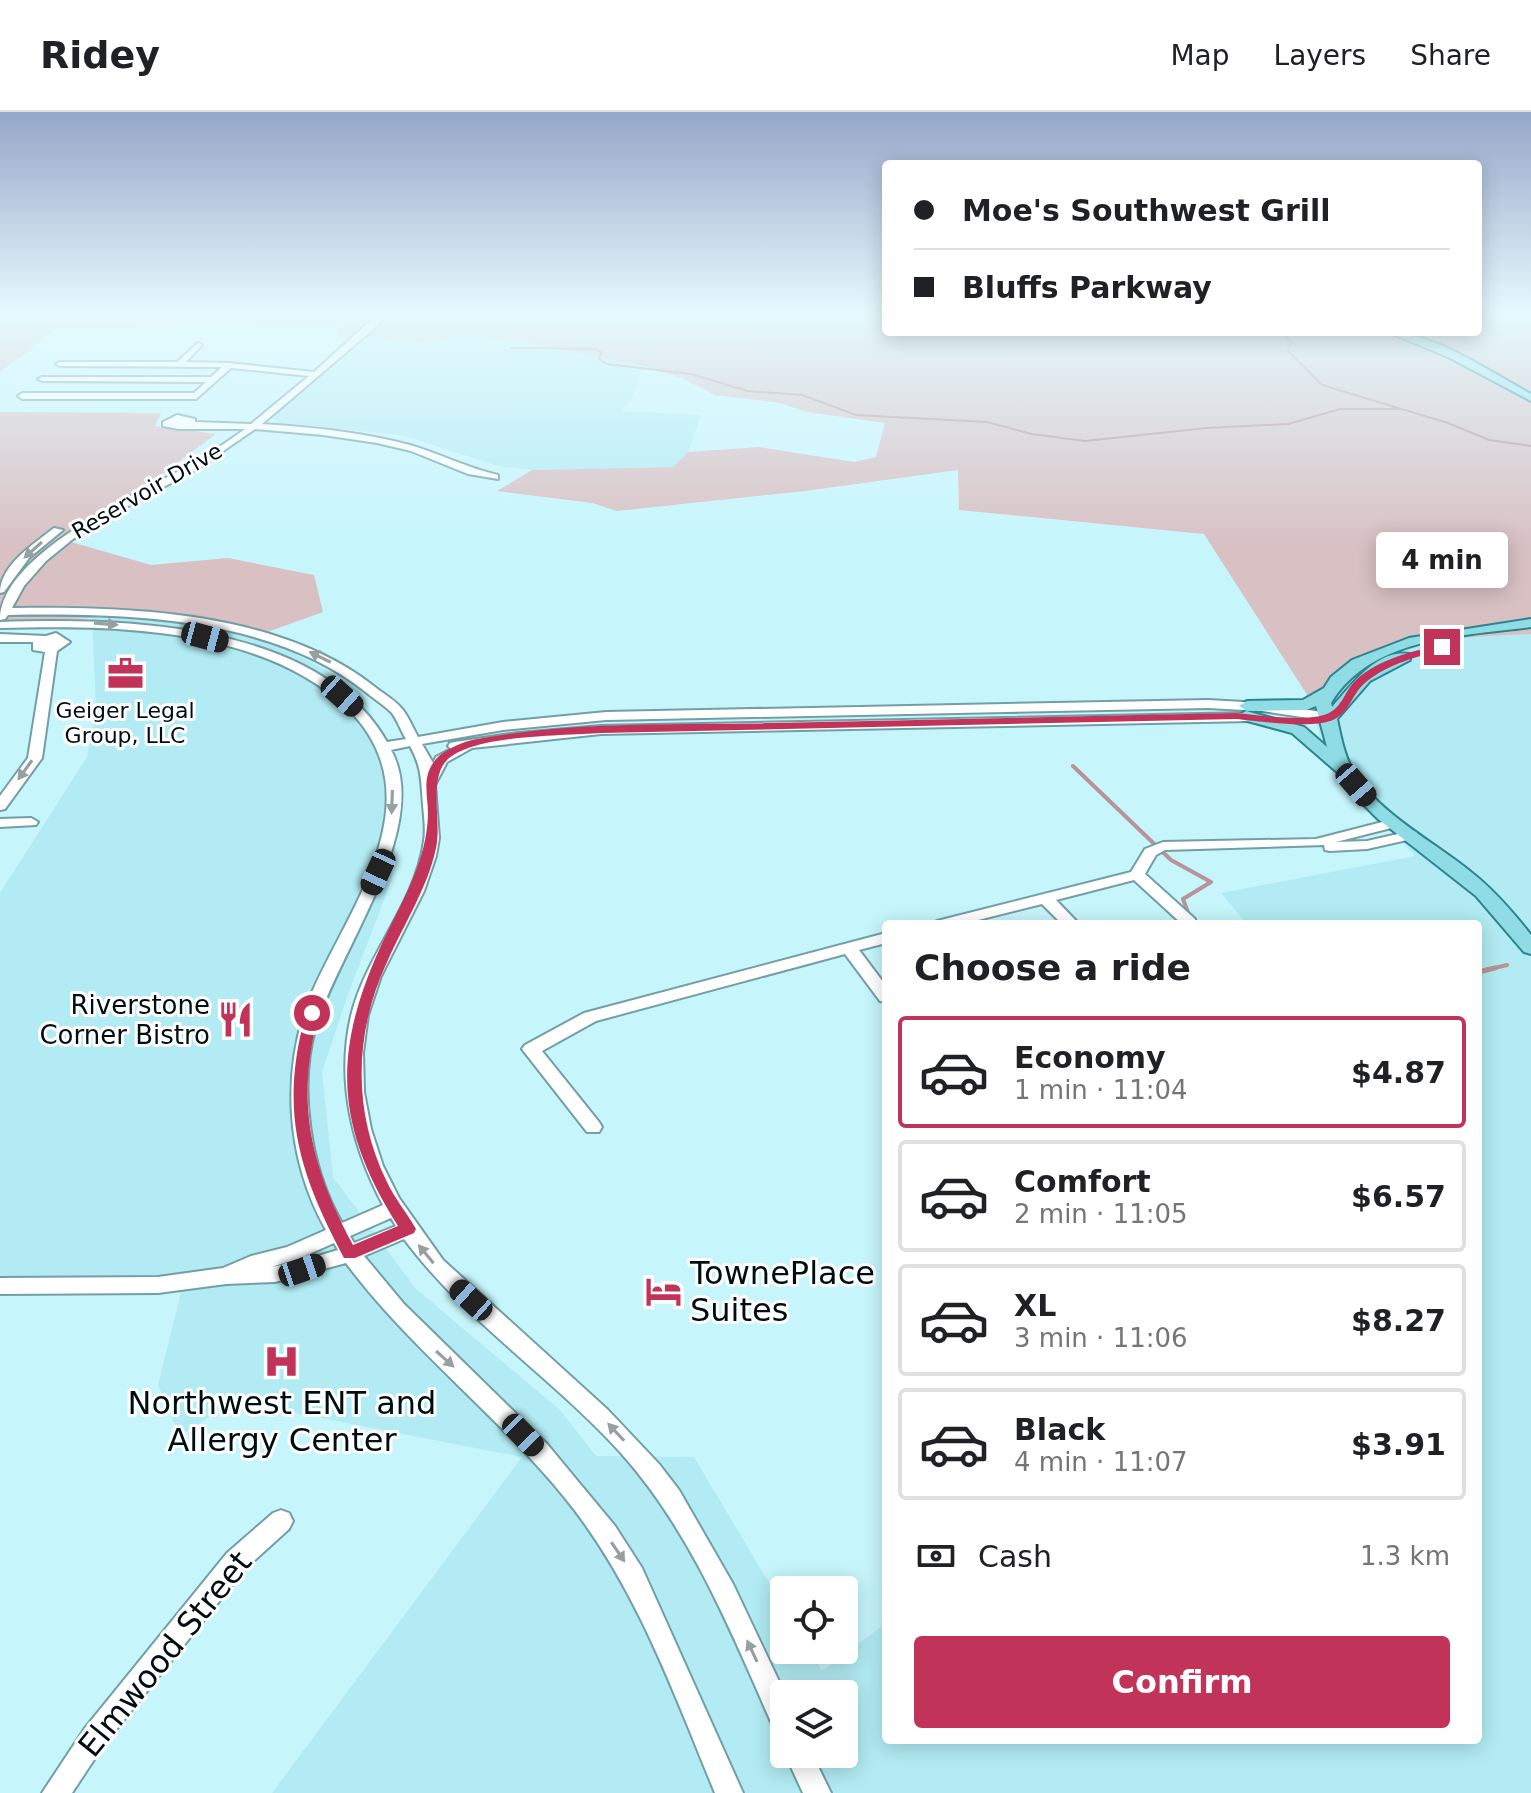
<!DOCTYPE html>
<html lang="en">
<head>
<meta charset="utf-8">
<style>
	:root { --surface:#fff; --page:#f2f2f2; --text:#202124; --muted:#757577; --line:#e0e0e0; --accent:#c23359 }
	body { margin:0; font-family:"DejaVu Sans",sans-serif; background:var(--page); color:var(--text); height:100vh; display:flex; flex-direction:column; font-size:30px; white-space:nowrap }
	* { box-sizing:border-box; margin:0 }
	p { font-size:26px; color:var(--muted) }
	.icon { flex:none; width:44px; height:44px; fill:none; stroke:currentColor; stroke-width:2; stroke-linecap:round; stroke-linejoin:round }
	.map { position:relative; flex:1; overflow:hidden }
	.details { position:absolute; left:882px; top:808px; width:600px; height:824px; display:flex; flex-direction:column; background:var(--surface); border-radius:8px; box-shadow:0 4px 20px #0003 }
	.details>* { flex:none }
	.guide { position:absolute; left:882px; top:48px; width:600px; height:176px; border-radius:8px; box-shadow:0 4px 20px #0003; display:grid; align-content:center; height:176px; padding:0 32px; background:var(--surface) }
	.tools { position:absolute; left:770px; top:1464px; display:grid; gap:16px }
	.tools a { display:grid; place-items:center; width:88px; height:88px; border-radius:8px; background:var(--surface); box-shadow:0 4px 20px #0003; font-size:40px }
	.end { position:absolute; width:36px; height:36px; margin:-18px; border:10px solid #c23359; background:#fff; box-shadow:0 0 0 4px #fff }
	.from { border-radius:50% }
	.bubble { position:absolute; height:56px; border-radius:8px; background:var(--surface); box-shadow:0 4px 20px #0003; font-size:26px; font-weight:600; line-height:56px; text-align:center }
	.car { position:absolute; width:24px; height:48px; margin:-24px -12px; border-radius:10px; box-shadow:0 0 6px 2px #0007; background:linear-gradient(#222 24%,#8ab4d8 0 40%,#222 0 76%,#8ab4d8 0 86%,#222 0) }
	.guide b { display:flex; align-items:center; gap:28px; height:76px; font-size:30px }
	.guide b+b { border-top:2px solid var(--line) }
	.guide i { width:20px; height:20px; background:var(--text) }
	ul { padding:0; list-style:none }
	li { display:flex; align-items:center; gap:24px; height:112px; margin:0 16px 12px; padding:0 16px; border:4px solid var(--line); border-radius:8px }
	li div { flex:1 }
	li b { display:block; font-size:30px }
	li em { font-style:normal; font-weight:600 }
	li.on { border-color:var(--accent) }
	li>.icon { width:72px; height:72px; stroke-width:1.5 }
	h2 { padding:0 32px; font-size:36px; line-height:96px }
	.pay { display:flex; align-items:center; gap:20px; height:88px; padding:0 32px; font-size:30px }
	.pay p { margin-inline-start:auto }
	.action { display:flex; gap:16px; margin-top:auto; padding:16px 32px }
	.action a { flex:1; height:92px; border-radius:8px; background:var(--accent); color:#fff; font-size:32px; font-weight:600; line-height:92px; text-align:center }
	header { display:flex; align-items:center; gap:48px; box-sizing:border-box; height:112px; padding:0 40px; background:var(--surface); border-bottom:2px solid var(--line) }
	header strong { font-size:38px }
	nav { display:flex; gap:44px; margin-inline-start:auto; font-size:28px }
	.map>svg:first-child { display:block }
	.built { fill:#b2ebf3; fill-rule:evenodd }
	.green { fill:#d8c0c3 }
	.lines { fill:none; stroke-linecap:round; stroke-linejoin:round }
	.stream-far2 { stroke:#b89397; stroke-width:2 }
	.stream-far1 { stroke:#b89397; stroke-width:4 }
	.stream { stroke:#b89397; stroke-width:5 }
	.minor-casing { stroke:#729fa5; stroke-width:4 }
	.major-casing { stroke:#2d8490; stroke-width:4 }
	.minor { fill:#fff; fill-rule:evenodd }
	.major { fill:#8fdce5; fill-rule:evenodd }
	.oneway { fill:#999fa0 }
	.route { fill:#c23359 }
	.labels { text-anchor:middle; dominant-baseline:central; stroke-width:6; stroke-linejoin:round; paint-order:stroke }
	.far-street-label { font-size:22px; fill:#010e11; stroke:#fff }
	.far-poi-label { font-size:22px; fill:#010e11; stroke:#fff }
	.poi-label { font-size:26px; fill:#010e11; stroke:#fff; text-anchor:end }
	.near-poi-label { font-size:32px; fill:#010e11; stroke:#fff; text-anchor:start }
	.near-street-label { font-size:32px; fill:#010e11; stroke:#fff }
</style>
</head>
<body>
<header>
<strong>Ridey</strong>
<nav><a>Map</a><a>Layers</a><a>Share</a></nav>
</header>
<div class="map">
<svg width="1531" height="1681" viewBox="0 0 1531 1681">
	<rect width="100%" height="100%" fill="#c6f5fc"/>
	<path class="built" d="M 463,223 L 508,227 L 645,254 L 631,288 L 621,299 L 701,303 L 688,340 L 673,355 L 532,358 L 498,354 L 405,324 L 276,310 L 272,304 L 370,224 L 420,230 Z
		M 117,499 L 259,523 L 360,576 L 402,671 L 392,767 L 351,874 L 322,960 L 333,1065 L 416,1177 L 560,1298 L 596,1344 L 694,1345 L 784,1496 L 784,1538 L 809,1538 L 822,1559 L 886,1511 L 886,1628 L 1478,1628 L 1478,812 L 1247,812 L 1221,781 L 1415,744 L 1325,646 L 1313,598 L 1349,558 L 1383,542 L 1456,525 L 1531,522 L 1531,1681 L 272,1681 L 522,1345 L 233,1289 L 180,1324 L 158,1273 L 184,1168 L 0,1173 L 0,781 L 87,645 L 96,594 L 92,506 ZM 784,1582 L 844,1582 L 844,1642 L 784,1642 Z"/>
	<path class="green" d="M 0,202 L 886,202 L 886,220 L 1478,220 L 1478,202 L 1531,202 L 1531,522 C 1474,525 1400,525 1350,557 C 1336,567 1324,585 1313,598 L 1306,581 L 1204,422 L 959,398 L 958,358 L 805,379 L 617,399 L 592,391 L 497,379 L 532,358 L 673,355 L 688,340 L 759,335 L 854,350 L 876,345 L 885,311 L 807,300 L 780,291 L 715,283 L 682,266 L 645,254 L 508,227 L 463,223 L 421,230 L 370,224 L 339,225 L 337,213 L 57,217 L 0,260 Z
		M 0,300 L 161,301 L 155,314 L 216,322 L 71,430 L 151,453 L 228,446 L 314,463 L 323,500 L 259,523 L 117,499 L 92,506 L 0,510 Z"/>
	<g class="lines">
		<path class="stream-far2" d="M 1283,220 L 1292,231 L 1288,239 L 1322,273 L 1448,311 L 1489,328 L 1531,334
			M 511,236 L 596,237 L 601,240 L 599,247 L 607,252 L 691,262 L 748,279 L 802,283 L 856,303 L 987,310 L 1032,322 L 1085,329 L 1206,316 L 1288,312 L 1340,297 L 1402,297"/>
		<path class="stream-far1" d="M 1073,654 L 1171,748 L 1211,770 L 1183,787 L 1192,812
			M 1486,858 L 1507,853"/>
		<path class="stream" d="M 1478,860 L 1495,856"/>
		<defs>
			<path id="minor" d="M 378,202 L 386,202 L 377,214 L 262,312 C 311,315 362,320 410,333 C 440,342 468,356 498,363 L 498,367 L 468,362 L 411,339 L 377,331 L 323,323 L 255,317 L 197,357 L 102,408 L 73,427 L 46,449 L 24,474 L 12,496 C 128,494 280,499 375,575 C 384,582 396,589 403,598 C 409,606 413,616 418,625 L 503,610 L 606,600 L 1208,588 L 1262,591 L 1329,601 L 1335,605 L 1329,609 L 1262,599 L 1208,596 L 606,608 L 503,618 L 422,632 L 433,651 L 436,645 L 451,637 L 448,634 L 450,631 L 455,630 L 518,621 L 601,614 L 1251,601 L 1257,605 L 1251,609 L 601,622 L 472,636 L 447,650 L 435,673 L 439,726 L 436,744 L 424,779 L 381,864 L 368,903 L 363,941 L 364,980 L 371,1017 L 383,1054 L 399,1086 L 443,1148 L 608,1298 L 659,1352 L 679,1378 L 733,1472 L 785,1582 L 784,1623 L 775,1619 C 732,1522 692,1420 620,1340 C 552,1265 465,1209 404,1127 L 364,1144 L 404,1192 L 547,1332 L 615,1414 L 642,1456 L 743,1681 L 715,1681 C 673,1579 635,1472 565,1386 C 497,1302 410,1237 346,1151 L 275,1170 L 226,1172 L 158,1181 L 0,1182 L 0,1166 L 158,1165 L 223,1156 L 251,1144 L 287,1135 L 326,1118 C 285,1045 280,955 313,878 C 336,827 369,778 382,723 C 394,674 383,631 347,596 C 260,514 111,513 0,516 L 0,510 C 122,506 318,509 387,630 L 406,627 C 401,619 397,607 391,600 C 384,593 374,587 367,581 C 272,504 125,501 8,503 L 5,507 L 0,508 C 0,442 138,382 188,354 C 208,343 227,330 245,317 L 179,317 L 163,314 L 163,310 L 177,303 L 195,307 L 195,310 L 251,312 L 309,264 L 231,256 L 196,287 L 22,287 L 18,284 L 22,281 L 194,281 L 206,270 L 42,269 L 38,267 L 42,265 L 211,265 L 222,255 L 60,254 L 56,252 L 60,250 L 177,250 L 198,231 L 202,233 L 186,250 L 229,251 L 314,260 ZM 410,634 C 422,656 421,668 423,693 C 424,705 426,718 424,729 C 415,793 366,842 351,904 C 336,969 352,1035 383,1093 L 342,1111 C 310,1056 298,975 316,914 C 338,841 433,713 391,638 ZM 391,1106 L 396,1114 L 354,1131 L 350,1124 ZM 334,1131 L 338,1138 L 298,1150 L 271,1155 L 298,1147 Z
				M 54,416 L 63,418 L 29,446 L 4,480 L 0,481 C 0,453 34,432 54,416 Z
				M 56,521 L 70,530 L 57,539 L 42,646 L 5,697 L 0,698 L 0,684 L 28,646 L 45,540 L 33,538 L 33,530 L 0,530 L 0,522 L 46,524 Z
				M 31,706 L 38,710 L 36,713 L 0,715 L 0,707 Z
				M 1394,707 L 1401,711 L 1399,714 L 1336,730 L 1367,729 L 1411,719 L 1416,720 L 1418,723 L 1416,726 L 1367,737 L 1330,739 L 1325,738 L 1324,733 L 1165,738 L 1156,743 L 1145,762 L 1195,807 L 1195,812 L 1182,812 L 1134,768 L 1056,788 L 1079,812 L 1062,812 L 1042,792 L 962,812 L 935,812 L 937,809 L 1131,760 L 1145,737 L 1163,730 L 1316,727 Z
				M 886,821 L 886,831 L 859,838 L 886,874 L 886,890 L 880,889 L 845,842 L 596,909 L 542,939 L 599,1010 L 602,1015 L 599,1020 L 587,1020 L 522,937 L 525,933 L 584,901 Z
				M 281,1398 L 289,1401 L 293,1409 L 289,1417 L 245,1457 L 103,1634 L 72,1681 L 42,1681 L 85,1616 L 227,1441 L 273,1401 Z
				M 785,1642 L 812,1642 L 831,1681 L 803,1681 Z"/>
			<path id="major" d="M 1388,220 C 1433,220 1492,261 1531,282 L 1531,289 L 1450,246 Z
				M 1531,507 L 1531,515 C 1462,524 1371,525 1331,591 L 1332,595 C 1351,574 1377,536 1410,542 L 1410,548 L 1370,569 L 1337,607 C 1341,625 1344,644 1354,660 C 1381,704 1432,728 1471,760 C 1494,778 1513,800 1531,823 L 1531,842 L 1524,840 L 1476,784 L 1378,707 L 1350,679 L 1337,660 L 1292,621 L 1240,607 L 1238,604 L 1246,599 L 1304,615 L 1327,635 L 1316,594 L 1306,598 L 1247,599 L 1239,594 L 1247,589 L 1303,588 L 1324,576 L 1331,565 L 1352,548 L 1409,526 Z"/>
		</defs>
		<use href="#minor" class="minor-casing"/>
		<use href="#major" class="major-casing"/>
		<use href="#minor" class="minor"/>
		<use href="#major" class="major"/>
	</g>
	<defs><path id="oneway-solid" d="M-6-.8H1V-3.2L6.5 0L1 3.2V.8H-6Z" transform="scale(2)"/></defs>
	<g class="oneway">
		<use href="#oneway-solid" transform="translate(33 438) rotate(138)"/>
		<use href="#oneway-solid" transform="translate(106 512) rotate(4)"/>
		<use href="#oneway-solid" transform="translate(320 545) rotate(-154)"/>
		<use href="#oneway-solid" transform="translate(25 658) rotate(126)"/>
		<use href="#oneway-solid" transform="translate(392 690) rotate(92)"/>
		<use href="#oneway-solid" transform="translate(426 1142) rotate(-129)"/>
		<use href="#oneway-solid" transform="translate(445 1247) rotate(42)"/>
		<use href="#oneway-solid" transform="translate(616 1320) rotate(-133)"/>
		<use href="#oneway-solid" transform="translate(618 1440) rotate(56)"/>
		<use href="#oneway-solid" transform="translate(752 1539) rotate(-115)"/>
	</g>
	<linearGradient id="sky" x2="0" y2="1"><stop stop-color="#95a7c8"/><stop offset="0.46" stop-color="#e5fafe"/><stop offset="1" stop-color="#e5fafe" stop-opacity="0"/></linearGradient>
	<rect width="1531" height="437" fill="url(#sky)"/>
	<path class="route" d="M 1442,532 L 1445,537 C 1419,544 1388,552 1366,570 C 1352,581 1351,598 1335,607 C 1313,618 1261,609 1236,607 L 601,621 C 564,624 474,622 447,648 C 428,668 442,710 436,736 C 428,775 404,812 388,848 C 354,919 352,999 387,1070 C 395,1087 407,1101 416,1117 L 414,1121 L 355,1146 L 344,1146 C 298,1059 279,998 306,901 L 312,896 L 317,897 L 319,901 C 295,991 310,1052 353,1133 L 398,1114 C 332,1010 333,935 385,825 C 404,786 427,747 428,702 C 428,682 421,665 436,647 C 445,637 465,629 477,627 C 573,609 674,613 771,611 C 926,608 1081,604 1236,601 C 1259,603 1309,611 1329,601 C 1343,594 1345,578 1356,568 C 1378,547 1414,539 1442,532 Z"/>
	<defs>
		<symbol id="office-bare" viewBox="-9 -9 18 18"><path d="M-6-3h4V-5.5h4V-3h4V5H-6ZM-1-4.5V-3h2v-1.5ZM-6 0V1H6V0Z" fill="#c23359" stroke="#fff" stroke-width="2.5" paint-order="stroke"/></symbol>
		<symbol id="restaurant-bare" viewBox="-9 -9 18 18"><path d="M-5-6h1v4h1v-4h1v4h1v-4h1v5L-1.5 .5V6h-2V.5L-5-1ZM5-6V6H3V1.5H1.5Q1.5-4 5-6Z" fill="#c23359" stroke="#fff" stroke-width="2.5" paint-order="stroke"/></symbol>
		<symbol id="hotel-bare" viewBox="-9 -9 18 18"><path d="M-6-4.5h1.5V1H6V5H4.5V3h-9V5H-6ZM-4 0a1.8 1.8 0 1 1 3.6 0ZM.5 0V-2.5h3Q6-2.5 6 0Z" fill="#c23359" stroke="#fff" stroke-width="2.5" paint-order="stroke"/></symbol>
		<symbol id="hospital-bare" viewBox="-9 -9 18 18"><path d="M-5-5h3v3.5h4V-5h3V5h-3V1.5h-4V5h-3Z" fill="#c23359" stroke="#fff" stroke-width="2.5" paint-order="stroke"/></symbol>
	</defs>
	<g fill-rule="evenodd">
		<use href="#office-bare" x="100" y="536" width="51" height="51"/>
		<use href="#restaurant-bare" x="210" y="882" width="51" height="51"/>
		<use href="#hotel-bare" x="638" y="1154" width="51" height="51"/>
		<use href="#hospital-bare" x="256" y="1224" width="51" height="51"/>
	</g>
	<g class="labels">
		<g class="far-street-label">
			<text transform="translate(147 379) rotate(-30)">Reservoir Drive</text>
		</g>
		<g class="far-poi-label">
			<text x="125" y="598">Geiger Legal<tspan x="125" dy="25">Group, LLC</tspan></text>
		</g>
		<g class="poi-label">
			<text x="210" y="893">Riverstone<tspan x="210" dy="30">Corner Bistro</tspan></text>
		</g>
		<g class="near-poi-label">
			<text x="690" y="1161">TownePlace<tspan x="690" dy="37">Suites</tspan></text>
			<text x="282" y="1291" text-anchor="middle">Northwest ENT and<tspan x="282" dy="37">Allergy Center</tspan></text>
		</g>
		<g class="near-street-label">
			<text transform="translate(165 1542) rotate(-51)">Elmwood Street</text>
		</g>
	</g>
</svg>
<div class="tools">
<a><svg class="icon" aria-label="locate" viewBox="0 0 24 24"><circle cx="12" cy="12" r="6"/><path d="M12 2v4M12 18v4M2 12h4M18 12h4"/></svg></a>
<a><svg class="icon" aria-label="layers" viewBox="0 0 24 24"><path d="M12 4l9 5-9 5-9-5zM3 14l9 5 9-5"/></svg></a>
</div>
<i class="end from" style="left:312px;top:901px"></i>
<i class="end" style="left:1442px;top:535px"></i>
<div class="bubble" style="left:1376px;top:420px;width:132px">4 min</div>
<i class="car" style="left:205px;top:525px;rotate:105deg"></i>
<i class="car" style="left:342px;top:584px;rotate:132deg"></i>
<i class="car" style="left:1356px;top:673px;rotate:139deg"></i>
<i class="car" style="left:378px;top:760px;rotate:205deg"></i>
<i class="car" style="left:302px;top:1158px;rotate:71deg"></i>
<i class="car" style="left:471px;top:1188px;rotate:312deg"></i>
<i class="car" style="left:523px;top:1323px;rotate:136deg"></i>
<div class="guide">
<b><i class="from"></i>Moe's Southwest Grill</b>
<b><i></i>Bluffs Parkway</b>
</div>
<section class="details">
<h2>Choose a ride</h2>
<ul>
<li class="on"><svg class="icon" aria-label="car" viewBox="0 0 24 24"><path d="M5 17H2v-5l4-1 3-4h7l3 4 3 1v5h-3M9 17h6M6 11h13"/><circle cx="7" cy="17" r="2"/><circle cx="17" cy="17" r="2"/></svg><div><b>Economy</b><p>1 min · 11:04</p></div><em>$4.87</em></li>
<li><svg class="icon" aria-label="car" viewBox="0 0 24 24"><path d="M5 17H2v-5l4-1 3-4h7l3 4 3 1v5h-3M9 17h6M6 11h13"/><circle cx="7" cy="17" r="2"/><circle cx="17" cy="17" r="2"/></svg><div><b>Comfort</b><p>2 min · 11:05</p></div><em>$6.57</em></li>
<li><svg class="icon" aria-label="car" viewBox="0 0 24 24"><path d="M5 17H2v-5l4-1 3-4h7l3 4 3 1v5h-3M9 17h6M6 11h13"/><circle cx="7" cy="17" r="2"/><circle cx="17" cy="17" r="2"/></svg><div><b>XL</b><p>3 min · 11:06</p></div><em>$8.27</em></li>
<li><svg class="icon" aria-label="car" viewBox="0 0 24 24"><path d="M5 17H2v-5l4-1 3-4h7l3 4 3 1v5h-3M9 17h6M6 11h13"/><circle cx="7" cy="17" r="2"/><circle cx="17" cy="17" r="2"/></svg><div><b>Black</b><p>4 min · 11:07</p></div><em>$3.91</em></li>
</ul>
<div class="pay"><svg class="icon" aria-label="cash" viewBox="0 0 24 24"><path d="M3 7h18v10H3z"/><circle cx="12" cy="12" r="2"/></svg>Cash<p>1.3 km</p></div>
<div class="action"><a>Confirm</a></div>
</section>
</div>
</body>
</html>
